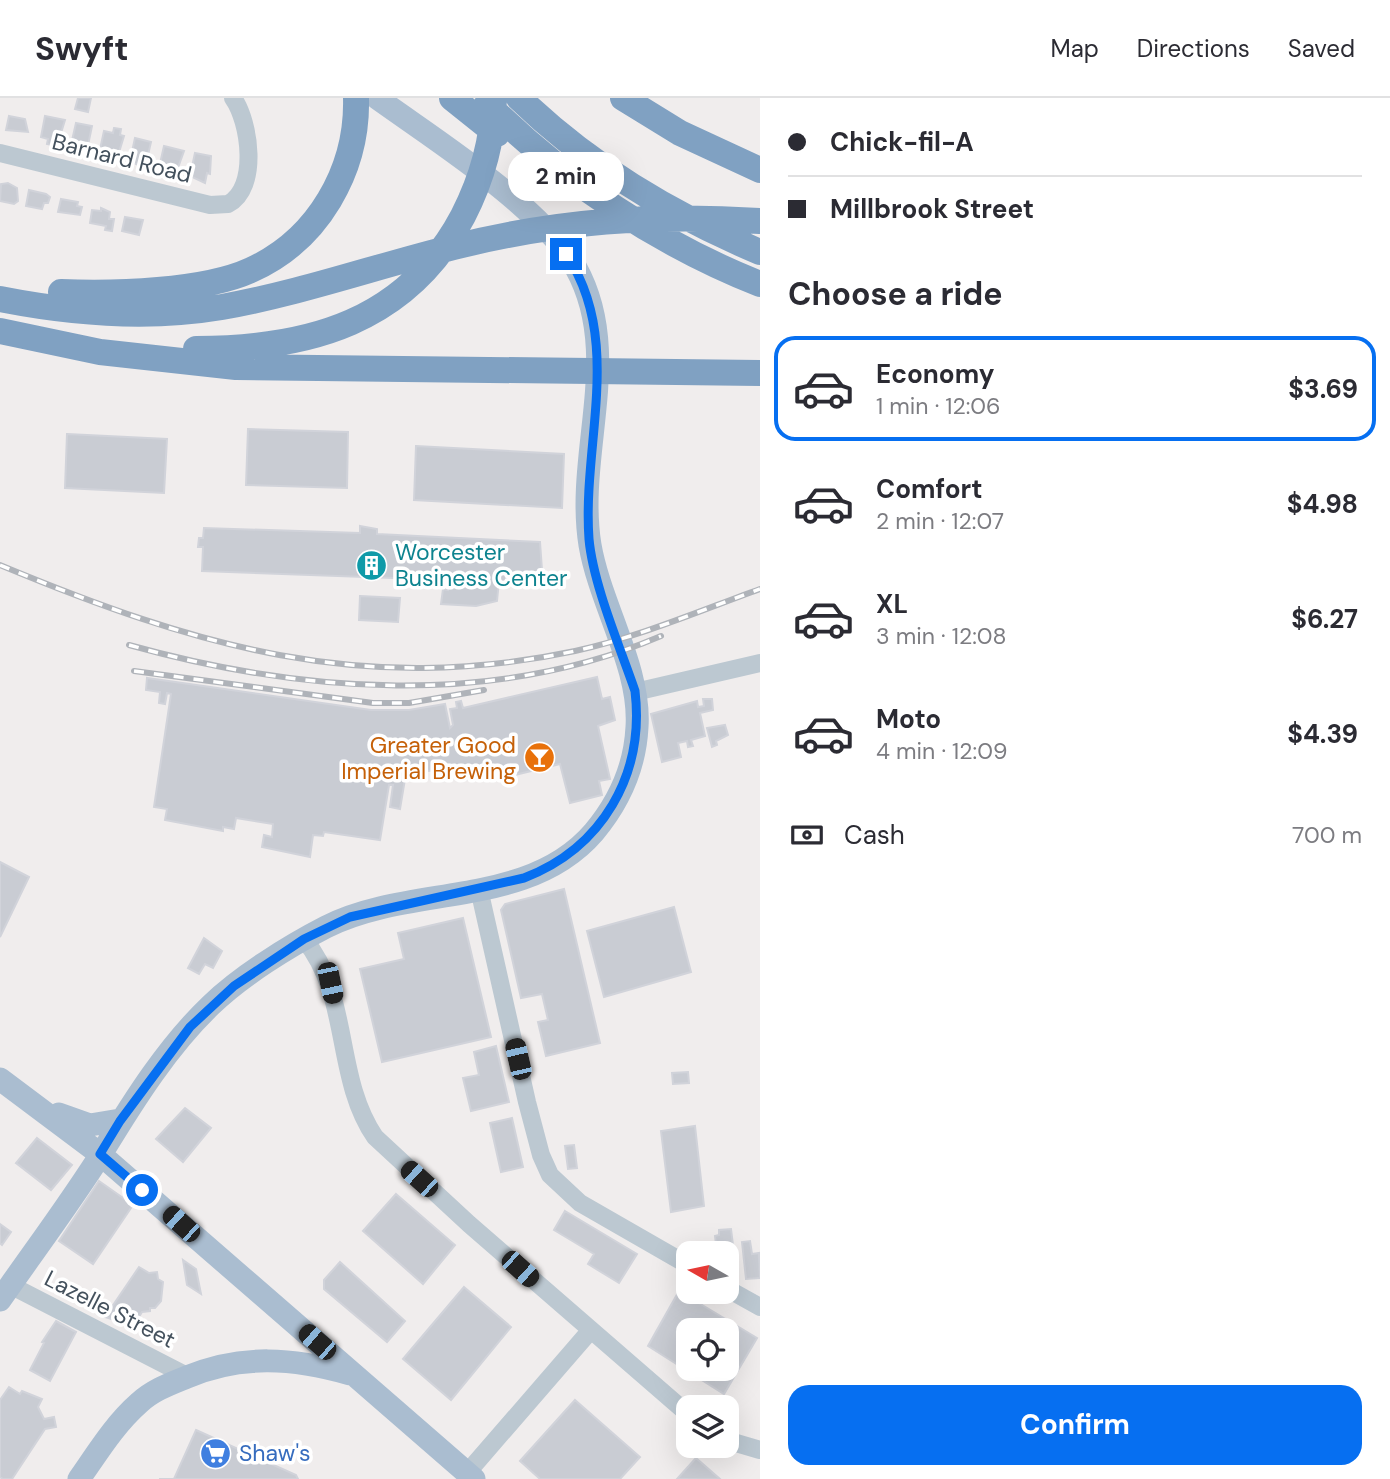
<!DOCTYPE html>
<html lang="en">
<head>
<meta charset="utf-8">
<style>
	:root { --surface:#fff; --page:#f2f2f3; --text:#2b2b33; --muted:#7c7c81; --line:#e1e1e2; --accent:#066ff1 }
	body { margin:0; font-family:"DM Sans",sans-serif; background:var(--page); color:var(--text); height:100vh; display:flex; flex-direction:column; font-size:26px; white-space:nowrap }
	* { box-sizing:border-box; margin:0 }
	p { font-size:23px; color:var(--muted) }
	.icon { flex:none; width:38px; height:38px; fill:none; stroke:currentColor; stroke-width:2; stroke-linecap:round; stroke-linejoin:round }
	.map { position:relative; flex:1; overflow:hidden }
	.drawer { display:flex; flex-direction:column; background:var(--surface); width:630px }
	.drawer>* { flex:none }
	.top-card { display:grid; align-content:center; height:154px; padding:0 28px; background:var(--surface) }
	.needle { width:46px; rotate:279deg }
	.controls { position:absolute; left:676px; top:1143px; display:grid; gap:14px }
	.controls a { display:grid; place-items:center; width:63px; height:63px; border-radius:14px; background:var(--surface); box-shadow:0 7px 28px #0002; font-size:35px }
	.end { position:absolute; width:32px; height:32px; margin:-16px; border:9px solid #066ff1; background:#fff; box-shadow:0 0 0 4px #fff }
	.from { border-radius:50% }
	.bubble { position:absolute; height:49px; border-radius:21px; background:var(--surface); box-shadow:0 7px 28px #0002; font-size:23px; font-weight:700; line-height:49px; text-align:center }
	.car { position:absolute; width:21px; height:42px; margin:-21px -10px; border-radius:9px; box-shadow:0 0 5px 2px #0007; background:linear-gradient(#222 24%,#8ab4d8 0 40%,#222 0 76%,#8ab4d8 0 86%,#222 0) }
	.top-card b { display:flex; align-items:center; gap:24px; height:66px; font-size:26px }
	.top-card b+b { border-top:2px solid var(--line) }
	.top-card i { width:18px; height:18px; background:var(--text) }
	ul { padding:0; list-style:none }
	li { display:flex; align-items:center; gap:21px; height:105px; margin:0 14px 10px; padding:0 14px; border:4px solid transparent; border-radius:21px }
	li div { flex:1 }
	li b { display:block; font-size:26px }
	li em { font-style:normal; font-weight:700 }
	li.selected { border-color:var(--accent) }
	li>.icon { width:63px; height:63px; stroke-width:1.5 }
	h2 { padding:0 28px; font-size:32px; line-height:84px }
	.pay { display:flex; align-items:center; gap:18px; height:77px; padding:0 28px; font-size:26px }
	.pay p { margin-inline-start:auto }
	.primary-button { display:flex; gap:14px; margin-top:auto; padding:14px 28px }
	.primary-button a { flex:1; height:80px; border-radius:21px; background:var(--accent); color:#fff; font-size:28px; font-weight:700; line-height:80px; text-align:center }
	header { display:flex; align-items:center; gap:42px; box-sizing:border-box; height:98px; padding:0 35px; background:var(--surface); border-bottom:2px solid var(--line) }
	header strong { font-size:33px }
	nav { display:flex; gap:38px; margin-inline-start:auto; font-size:24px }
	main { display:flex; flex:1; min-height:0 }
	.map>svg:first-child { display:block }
	.building { fill:#c9ccd3; stroke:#d1d3da; stroke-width:2; fill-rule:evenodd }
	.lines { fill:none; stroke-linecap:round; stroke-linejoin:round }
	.minor { stroke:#bcc8d1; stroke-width:18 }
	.major { stroke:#aabdd0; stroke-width:23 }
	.highway { stroke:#80a1c2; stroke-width:26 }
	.rail-casing { stroke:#afb3b9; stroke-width:6 }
	.rail { stroke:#fff; stroke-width:3.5; stroke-dasharray:10; stroke-linecap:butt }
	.route { stroke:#066ff1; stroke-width:9 }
	.labels { text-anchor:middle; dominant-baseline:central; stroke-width:7; stroke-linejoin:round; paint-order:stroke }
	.street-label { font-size:23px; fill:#44515d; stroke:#fff }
	.culture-label { font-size:23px; fill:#0d838f; stroke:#fff; text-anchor:start }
	.food-label { font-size:23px; fill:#c56008; stroke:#fff; text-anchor:end }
	.shop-label { font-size:23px; fill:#366cbe; stroke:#fff; text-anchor:start }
</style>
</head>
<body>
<header>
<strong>Swyft</strong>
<nav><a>Map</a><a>Directions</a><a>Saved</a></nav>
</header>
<main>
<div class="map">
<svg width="760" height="1381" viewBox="0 0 760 1381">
	<rect width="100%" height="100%" fill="#f0eded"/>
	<path class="building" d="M 78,0 L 91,0 L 88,14 L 75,11 Z
		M 9,18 L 25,21 L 28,34 L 6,32 Z
		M 45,18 L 65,22 L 57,48 L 47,46 L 48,41 L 41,39 Z
		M 76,25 L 92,28 L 86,57 L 75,54 L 76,49 L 71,47 Z
		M 114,30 L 121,31 L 120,37 L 124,38 L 116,64 L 105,62 L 106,58 L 99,56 L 104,33 L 113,35 Z
		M 135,40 L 151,44 L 148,57 L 151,58 L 146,71 L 130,63 Z
		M 164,48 L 184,53 L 175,78 L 159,70 Z
		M 195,55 L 211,58 L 210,76 L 207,75 L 205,85 L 190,78 Z
		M 8,85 L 17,90 L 18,103 L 14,106 L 0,103 L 1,86 Z
		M 29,92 L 46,96 L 50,99 L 48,105 L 44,105 L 42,111 L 26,108 Z
		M 61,101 L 78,104 L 77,108 L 82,109 L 80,117 L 58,114 Z
		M 101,110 L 110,114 L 109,121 L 114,121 L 112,133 L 105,132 L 106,128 L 90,125 L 92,112 L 101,113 Z
		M 125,119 L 143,122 L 139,137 L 122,133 Z
		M 248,331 L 348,334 L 347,390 L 246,387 Z
		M 67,336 L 167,341 L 164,395 L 65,390 Z
		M 416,348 L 564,356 L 562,410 L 414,402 Z
		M 360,428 L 377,431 L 377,436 L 540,444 L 542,472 L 538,472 L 538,486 L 499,483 L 497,503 L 476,508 L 441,506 L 443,491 L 448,492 L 449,482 L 202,473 L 203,449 L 198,449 L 199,440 L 203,440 L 204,430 L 360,435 Z
		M 360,498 L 400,500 L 398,524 L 359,522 Z
		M 597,579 L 602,601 L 610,599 L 615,622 L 598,628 L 610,681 L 599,683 L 602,697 L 570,705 L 560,666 L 490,683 L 488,674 L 462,683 L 459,670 L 406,675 L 400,711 L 390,709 L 393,687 L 389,687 L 380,742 L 324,734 L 323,738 L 313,737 L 310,759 L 262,749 L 264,737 L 272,739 L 273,726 L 236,720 L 234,731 L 223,729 L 223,733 L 165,722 L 167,711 L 154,709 L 171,596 L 167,595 L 165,606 L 159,605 L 160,594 L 146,592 L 147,580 L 371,612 L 409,612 L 445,606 L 450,630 L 453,627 L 450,611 L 457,610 L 456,604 L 461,603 L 463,610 Z
		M 703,601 L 712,601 L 713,612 L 700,615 L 705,638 L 691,642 L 693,648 L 688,649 L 687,643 L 678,645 L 681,659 L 662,664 L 651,616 L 697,603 L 698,609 L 704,608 Z
		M 725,627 L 728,637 L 716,643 L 717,647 L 712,649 L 707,630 Z
		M 0,764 L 29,779 L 0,839 Z
		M 564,791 L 600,945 L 546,958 L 538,924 L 548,922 L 542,896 L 521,900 L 501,812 L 505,806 Z
		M 674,809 L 691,874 L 604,899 L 587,833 Z
		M 463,820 L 491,939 L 382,964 L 360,871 L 404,861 L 398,835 Z
		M 204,840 L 222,853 L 213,870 L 205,866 L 199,876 L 188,870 Z
		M 496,948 L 509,1004 L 471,1013 L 463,980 L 479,977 L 474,954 Z
		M 688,974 L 689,985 L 673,986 L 672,975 Z
		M 185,1010 L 211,1030 L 183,1064 L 156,1041 Z
		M 512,1020 L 523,1069 L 501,1074 L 490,1025 Z
		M 695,1028 L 704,1108 L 671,1114 L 661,1033 Z
		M 37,1040 L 72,1067 L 51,1092 L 16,1065 Z
		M 574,1047 L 577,1070 L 568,1071 L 565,1048 Z
		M 99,1083 L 133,1107 L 93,1166 L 59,1143 Z
		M 396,1096 L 455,1147 L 423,1186 L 363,1133 Z
		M 565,1113 L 637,1156 L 619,1185 L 588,1166 L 594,1156 L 554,1132 Z
		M 0,1126 L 11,1134 L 2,1147 L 0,1145 Z
		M 731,1131 L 735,1163 L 726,1164 L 726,1155 L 717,1155 L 715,1138 L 719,1137 L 719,1132 Z
		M 750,1143 L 752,1156 L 759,1155 L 760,1180 L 746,1181 L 742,1144 Z
		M 183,1162 L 196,1171 L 201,1196 L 187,1187 Z
		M 340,1164 L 405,1223 L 387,1244 L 324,1191 L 324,1182 Z
		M 139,1169 L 149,1175 L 157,1174 L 158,1181 L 163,1184 L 161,1203 L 155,1210 L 150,1210 L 150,1213 L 142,1214 L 139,1219 L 134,1216 L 127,1226 L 105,1219 Z
		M 464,1189 L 511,1229 L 451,1302 L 403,1261 Z
		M 679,1193 L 757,1240 L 724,1296 L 648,1248 ZM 688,1232 L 726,1232 L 726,1270 L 688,1270 Z
		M 56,1223 L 76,1234 L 50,1283 L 30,1272 L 44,1245 L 42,1244 Z
		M 9,1289 L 20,1296 L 22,1293 L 42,1301 L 38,1309 L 44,1321 L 54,1319 L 56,1329 L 45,1331 L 12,1381 L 3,1381 L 0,1379 L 0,1302 Z
		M 575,1302 L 640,1359 L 620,1381 L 540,1381 L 520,1363 Z
		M 196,1332 L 296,1377 L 298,1381 L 159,1381 L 174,1381 Z
		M 696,1360 L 720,1381 L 677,1381 Z"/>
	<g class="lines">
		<path class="minor" d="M 0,55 L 210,107 L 228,106 C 259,90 250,24 233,0
			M 635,594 L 760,565
			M 479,791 L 527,1004 L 541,1057 L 550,1077 L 580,1105 L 688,1167
			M 304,841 C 351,898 334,979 375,1039 L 469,1126 L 688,1316
			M 10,1187 L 187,1278
			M 726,1190 L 760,1209
			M 726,1342 L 760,1352
			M 467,1375 L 590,1233"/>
		<path class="major" d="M 0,981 L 100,1056 L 474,1381
			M 59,1016 L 90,1027 L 120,1022
			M 0,1202 C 34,1153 71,1104 103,1053 C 134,1002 168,948 211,907 C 241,878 289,848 326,829 C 411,786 528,811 594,734 C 619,704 635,669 637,629 C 641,570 600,506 590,447 C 575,355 624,257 576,170 C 542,109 435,42 377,0
			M 79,1381 C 98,1354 115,1326 139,1305 C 153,1292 170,1286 187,1279 C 241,1256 294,1260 350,1276"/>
		<path class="highway" d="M 452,0 L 497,36
			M 519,0 C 588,67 672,117 760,154
			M 623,0 L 680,35 L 760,72
			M 487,6 C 564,83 659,146 760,186
			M 61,194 C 114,196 203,194 251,172 C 318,142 358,72 356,0
			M 0,201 C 71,215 151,221 222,209 C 301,195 377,168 454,149 C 557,123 654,116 760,123
			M 0,233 L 100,254 L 236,269 L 760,275
			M 196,251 C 309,251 407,224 463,118 C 482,81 493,42 494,0"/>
		<defs>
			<path id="rail" d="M 0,467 C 195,548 362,598 575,553 C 639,539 699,513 760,491
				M 129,547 C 302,595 492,610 661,538
				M 134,573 L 373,605 L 409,605 L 484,592"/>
		</defs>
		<use href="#rail" class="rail-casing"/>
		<use href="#rail" class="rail"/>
	</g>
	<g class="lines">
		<path class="route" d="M 142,1092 L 100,1056 L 120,1023 L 190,929 L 234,888 L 304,841 L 350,819 L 524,780 C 602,750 645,677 635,593 C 620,549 593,486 589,441 C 582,345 624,242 566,156"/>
	</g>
	<defs>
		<symbol id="building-disc" viewBox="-11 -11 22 22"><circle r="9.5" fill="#0f9aa8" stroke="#fff"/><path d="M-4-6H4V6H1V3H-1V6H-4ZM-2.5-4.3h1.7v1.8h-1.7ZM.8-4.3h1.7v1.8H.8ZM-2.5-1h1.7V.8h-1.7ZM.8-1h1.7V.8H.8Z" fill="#fff"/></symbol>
		<symbol id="bar-disc" viewBox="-11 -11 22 22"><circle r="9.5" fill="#e8710a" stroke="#fff"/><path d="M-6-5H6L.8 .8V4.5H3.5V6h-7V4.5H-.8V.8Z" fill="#fff"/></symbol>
		<symbol id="supermarket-disc" viewBox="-11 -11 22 22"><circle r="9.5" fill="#3f7fe0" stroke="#fff"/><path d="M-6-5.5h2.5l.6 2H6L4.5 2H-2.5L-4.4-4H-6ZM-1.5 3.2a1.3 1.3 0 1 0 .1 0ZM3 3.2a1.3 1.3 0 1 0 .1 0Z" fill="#fff"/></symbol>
	</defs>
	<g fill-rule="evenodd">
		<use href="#building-disc" x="354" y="450" width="35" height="35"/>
		<use href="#bar-disc" x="522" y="642" width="35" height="35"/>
		<use href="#supermarket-disc" x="198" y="1338" width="35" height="35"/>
	</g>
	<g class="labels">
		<g class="street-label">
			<text transform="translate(122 60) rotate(14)">Barnard Road</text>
			<text transform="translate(110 1211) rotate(27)">Lazelle Street</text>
		</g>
		<g class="culture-label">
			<text x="395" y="454">Worcester<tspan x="395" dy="26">Business Center</tspan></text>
		</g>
		<g class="food-label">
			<text x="516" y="647">Greater Good<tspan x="516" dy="26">Imperial Brewing</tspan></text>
		</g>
		<g class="shop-label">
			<text x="239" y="1355">Shaw's</text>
		</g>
	</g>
</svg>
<div class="controls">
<a><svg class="needle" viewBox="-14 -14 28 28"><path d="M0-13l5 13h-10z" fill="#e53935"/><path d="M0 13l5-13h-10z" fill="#7c7c81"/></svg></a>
<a><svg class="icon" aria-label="locate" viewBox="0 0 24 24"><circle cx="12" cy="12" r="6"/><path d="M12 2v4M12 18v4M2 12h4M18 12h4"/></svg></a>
<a><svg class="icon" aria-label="layers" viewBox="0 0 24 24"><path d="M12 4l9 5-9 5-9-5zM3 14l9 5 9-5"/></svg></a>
</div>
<i class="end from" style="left:142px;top:1092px"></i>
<i class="end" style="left:566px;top:156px"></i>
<div class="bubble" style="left:508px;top:54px;width:116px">2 min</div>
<i class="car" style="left:330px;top:885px;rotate:168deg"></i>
<i class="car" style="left:518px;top:961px;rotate:347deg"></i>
<i class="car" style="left:419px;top:1081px;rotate:312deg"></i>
<i class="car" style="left:181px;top:1126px;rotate:312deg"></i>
<i class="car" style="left:520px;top:1171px;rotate:132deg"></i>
<i class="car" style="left:317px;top:1244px;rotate:311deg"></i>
</div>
<section class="drawer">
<div class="top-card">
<b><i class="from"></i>Chick-fil-A</b>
<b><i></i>Millbrook Street</b>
</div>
<h2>Choose a ride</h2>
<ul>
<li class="selected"><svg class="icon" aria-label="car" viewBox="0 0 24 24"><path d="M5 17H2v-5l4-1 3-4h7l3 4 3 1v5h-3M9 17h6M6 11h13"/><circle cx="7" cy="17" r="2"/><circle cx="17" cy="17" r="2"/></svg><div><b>Economy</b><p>1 min · 12:06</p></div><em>$3.69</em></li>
<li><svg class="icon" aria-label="car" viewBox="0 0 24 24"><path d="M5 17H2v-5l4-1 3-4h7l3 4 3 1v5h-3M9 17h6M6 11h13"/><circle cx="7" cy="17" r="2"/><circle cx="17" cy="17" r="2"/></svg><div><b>Comfort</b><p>2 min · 12:07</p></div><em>$4.98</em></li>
<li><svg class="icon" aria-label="car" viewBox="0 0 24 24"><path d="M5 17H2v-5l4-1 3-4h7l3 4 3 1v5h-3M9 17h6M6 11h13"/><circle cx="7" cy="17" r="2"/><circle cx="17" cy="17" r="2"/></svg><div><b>XL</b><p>3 min · 12:08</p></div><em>$6.27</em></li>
<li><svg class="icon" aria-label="car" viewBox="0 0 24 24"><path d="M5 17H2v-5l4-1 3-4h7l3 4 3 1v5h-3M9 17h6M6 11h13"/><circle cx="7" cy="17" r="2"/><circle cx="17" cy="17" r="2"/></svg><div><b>Moto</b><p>4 min · 12:09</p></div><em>$4.39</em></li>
</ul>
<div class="pay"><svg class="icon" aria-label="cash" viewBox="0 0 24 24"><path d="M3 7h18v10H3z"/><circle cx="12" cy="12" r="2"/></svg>Cash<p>700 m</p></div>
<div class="primary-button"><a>Confirm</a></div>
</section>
</main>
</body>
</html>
